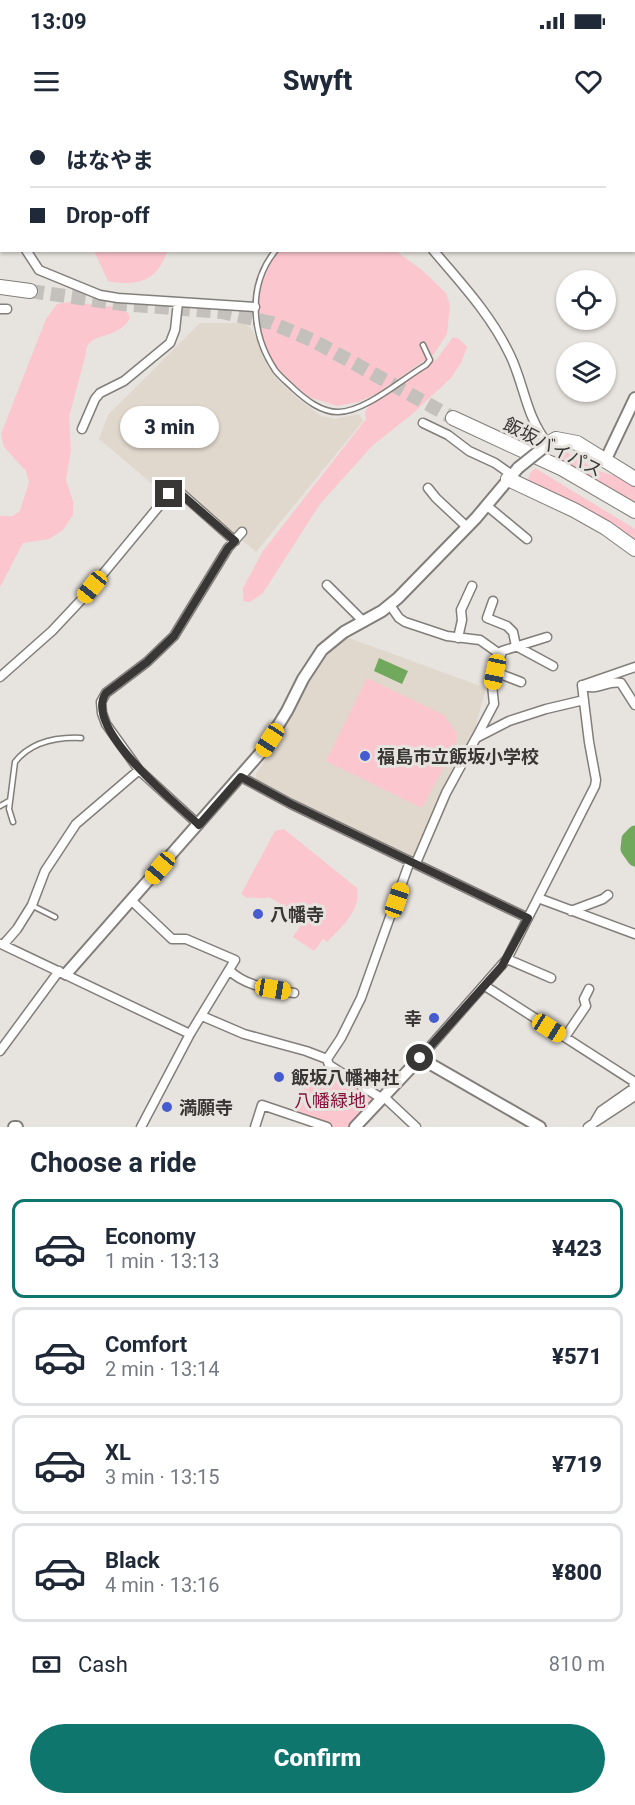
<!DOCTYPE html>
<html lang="en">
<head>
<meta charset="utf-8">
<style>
	:root { --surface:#fff; --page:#f2f2f3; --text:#1f2937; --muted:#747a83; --line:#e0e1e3; --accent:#0f766e }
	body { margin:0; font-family:Roboto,"Noto Sans JP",sans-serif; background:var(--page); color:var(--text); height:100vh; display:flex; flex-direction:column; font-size:22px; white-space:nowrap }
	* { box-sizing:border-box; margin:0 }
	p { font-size:20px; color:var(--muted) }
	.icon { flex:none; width:33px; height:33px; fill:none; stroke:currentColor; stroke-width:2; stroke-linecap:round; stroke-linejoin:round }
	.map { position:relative; height:1007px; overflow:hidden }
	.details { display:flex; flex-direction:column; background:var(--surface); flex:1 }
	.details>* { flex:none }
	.hud { position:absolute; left:0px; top:0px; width:636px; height:132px; box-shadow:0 2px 4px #0004; display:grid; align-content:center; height:132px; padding:0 30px; background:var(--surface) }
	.tools { position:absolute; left:556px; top:150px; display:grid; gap:12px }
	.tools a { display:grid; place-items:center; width:60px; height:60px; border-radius:50%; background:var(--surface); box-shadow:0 2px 4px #0004; font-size:30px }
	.end { position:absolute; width:27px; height:27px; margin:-14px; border:8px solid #393735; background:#fff; box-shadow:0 0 0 3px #fff }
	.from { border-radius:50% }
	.bubble { position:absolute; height:42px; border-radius:21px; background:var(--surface); box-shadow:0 2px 4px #0004; font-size:20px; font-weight:800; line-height:42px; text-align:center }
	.car { position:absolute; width:18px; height:36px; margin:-18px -9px; border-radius:8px; box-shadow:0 0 4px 2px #0007; background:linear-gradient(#f5c518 24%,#345 0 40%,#f5c518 0 76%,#345 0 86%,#f5c518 0) }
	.hud b { display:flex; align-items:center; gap:21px; height:57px; font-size:22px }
	.hud b+b { border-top:2px solid var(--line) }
	.hud i { width:15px; height:15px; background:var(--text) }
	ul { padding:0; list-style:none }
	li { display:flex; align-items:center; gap:18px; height:99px; margin:0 12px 9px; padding:0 18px; border:3px solid var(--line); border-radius:12px }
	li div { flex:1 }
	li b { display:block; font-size:22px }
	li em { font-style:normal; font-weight:800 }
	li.active { border-color:var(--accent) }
	li>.icon { width:54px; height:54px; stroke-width:1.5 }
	h2 { padding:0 30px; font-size:27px; line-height:72px }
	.pay { display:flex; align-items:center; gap:15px; height:66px; padding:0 30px; font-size:22px }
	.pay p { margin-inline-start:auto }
	.action { display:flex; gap:12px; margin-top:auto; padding:12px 30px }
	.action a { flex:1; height:69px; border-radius:36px; background:var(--accent); color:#fff; font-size:24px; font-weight:800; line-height:69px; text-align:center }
	.status { display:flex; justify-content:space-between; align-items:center; height:42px; padding:0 30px; background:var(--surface); direction:ltr }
	.status svg { height:16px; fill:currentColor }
	header { display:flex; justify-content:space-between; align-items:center; height:78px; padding:0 30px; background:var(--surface); font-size:27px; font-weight:800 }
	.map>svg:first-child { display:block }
	.built { fill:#e1d8cd }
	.green { fill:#fcc6ce }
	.water { fill:#70a85c }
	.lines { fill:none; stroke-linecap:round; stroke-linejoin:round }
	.river { stroke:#70a85c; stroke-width:15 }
	.trunk-tunnel { stroke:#c4c1bc; stroke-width:14; stroke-dasharray:14 7; stroke-linecap:butt }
	.service-casing { stroke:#827e7a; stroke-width:7 }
	.minor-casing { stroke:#827e7a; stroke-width:11 }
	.tertiary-casing { stroke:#827e7a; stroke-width:14 }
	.trunk-casing { stroke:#827e7a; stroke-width:16 }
	.service { stroke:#fff; stroke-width:4 }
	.minor { stroke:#fff; stroke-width:8 }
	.tertiary { stroke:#fff; stroke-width:10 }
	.trunk { stroke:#fff; stroke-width:14 }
	.tertiary-bridge-casing { stroke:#827e7a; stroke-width:14; stroke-linecap:butt }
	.tertiary-bridge { stroke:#fff; stroke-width:10 }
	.route { stroke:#393735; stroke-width:8 }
	.poi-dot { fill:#445cd0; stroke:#e7e3de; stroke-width:2 }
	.labels { text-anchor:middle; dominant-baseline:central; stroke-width:6; stroke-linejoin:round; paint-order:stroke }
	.street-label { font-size:18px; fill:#393735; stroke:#e7e3de }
	.poi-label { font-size:18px; font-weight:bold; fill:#393735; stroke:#e7e3de; text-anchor:start }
	.park-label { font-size:18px; fill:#88123b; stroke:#e7e3de }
</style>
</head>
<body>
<div class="status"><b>13:09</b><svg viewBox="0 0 49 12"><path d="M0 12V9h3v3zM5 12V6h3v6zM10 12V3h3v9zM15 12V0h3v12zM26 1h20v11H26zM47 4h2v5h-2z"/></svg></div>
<header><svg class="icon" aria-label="menu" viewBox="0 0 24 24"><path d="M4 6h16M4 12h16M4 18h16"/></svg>Swyft<svg class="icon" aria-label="heart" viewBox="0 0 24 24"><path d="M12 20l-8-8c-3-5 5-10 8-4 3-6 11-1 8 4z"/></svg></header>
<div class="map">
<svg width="635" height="1007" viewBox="0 0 635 1007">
	<rect width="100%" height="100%" fill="#e7e3de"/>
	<path class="built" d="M 200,203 L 242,203 L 249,207 L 253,211 L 267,244 L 276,258 L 297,278 L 321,296 L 335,299 L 359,294 L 363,301 L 256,432 L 182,370 L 163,373 L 99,319 L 108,295 Z
		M 349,518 L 486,568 L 471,623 L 439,679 L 414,737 L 256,662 L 256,654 L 281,615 L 319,544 L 339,523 Z"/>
	<path class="green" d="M 126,0 L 222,0 L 125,1 Z
		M 280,130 L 396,131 L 423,151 L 446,173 L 450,186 L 447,214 L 434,234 L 376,274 L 358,282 L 337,286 L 309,277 L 280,252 L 271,238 L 260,213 L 256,189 L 260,169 L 271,141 Z
		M 94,131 L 94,130 L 167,131 C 158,161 137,167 108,161 Z
		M 71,182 L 116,187 L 128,193 L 130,198 C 118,221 86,211 86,233 L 69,297 L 71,330 L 66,360 L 73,381 L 73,395 L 63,410 L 49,419 L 23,423 L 0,467 L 0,396 L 13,396 L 20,391 L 29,362 L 26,351 L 4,327 L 1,314 L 46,199 L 57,184 Z
		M 453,217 L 459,219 L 467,227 L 461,243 L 451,258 L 410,296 L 373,325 L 320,384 L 263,473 L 250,482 L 243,481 L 243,468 L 263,431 L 366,299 L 365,292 L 371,283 L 437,239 Z
		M 566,332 L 599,351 L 616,356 L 635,366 L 635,385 L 553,337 L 555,335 Z
		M 535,348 L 635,409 L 635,422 L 598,397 L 528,360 L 530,353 Z
		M 367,558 L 444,595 L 457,613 L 456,624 L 422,688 L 326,641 Z
		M 284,709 L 357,768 C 361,791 342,806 327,822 L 323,819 L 314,831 L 293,817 L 305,799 L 269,777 C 261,780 255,776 247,778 L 241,774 L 275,711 Z
		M 310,949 C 336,952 354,965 375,979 L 351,1007 L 331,1007 L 297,995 Z"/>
	<path class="water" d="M 379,538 L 408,551 L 402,564 L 374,551 Z"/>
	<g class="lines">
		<path class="river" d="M 635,713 L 629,719 L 628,729 L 635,739"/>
		<path class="trunk-tunnel" d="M 30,171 L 122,184 L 222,192 L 272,203 L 314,221 L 453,298"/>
		<defs>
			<path id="service" d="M 276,130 C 247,165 251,214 275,250 C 280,257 288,263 294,269 C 306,280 321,292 338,292 C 365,292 402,259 426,245 L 430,240 L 423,225
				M 0,686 L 9,681
				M 13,702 L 9,689 L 15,642 C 31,622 57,617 81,618
				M 33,786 L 55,797"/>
			<path id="minor" d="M 357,0 L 357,2
				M 506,0 L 507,2
				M 603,0 L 607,2
				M 47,2 L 48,0
				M 250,2 L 250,0
				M 634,17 L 635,18
				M 0,35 L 2,33
				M 0,100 L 2,97
				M 0,112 L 2,112
				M 26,130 L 39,150 L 100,175 L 118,178 L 255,187
				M 433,130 C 461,163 491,195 510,235 C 525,266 525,295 548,324
				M 0,189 L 7,189
				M 423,303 L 448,315 L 469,331 L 495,343 L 512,355
				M 82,309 L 95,279 L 100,273 L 124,261 L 170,223 L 175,210 L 178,182
				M 428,368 L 436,378 L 467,407
				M 486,385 L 527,419
				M 327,465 L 364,502
				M 493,481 L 487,498 L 507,506 L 513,512 L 516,526 L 553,546
				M 390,485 L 399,498 L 405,502 L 447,516 L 480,520 L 501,535
				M 458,518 L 462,500 L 461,490 L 472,466
				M 495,552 L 521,562
				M 0,557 L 52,511 L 83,478 L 169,374 L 181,373 L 235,421
				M 583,565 L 635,547
				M 476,618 L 494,584 L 492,565 L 502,531 L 547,517
				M 241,657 L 291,684 L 528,798
				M 199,705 L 139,650 L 106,604 L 102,593 L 101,582 L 106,573 L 147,542 L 174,516 L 228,428 L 242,412
				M 416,743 L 446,673 L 476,618 L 509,601 L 546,589 L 584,580
				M 538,778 L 635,814
				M 132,781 L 172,819 L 186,819 L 235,840 L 190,914 L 141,1007
				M 571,791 L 603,779 L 608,775
				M 1,824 L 190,914
				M 3,825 L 17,809 L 32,785 L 45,751 L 76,704 L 139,650
				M 507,839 L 551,858
				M 229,850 C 246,867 272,869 294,873
				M 485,866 L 633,961 L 634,968 L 601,991 L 594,1003 L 588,1007
				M 202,896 L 244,914 L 306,931 L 327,939
				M 565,917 L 586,886 L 584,879 L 589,869
				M 0,931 L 59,851
				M 420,938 L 507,839 L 595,666 L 596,660 L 589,622 L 582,565 C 596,572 607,560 621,563 L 635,585
				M 383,976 L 416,1007
				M 381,978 L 329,945 L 327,939 L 341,918 L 361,878 L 410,741
				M 597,1001 L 635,976
				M 255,1007 L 262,985 L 327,1007"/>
			<path id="tertiary" d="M 605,341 L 635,278
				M 66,854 L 263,630 L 287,591 L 303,559 L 322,530 L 344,512 L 382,491 L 398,478 L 476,398 L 518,348
				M 14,1007 L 17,1007
				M 355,1007 L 420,938 L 540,1007"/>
			<path id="trunk" d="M 0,167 L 30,171
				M 453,298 L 563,349 L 635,391
				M 548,324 L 556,319 L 577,323 L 635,359
				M 508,359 L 574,390 L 606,408 L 635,429"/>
		</defs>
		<use href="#service" class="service-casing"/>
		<use href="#minor" class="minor-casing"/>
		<use href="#tertiary" class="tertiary-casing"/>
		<use href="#trunk" class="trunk-casing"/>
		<use href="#service" class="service"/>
		<use href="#minor" class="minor"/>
		<use href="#tertiary" class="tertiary"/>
		<use href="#trunk" class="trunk"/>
		<defs>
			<path id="tertiary-bridge" d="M 518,348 L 548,324"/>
		</defs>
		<use href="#tertiary-bridge" class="tertiary-bridge-casing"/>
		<use href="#tertiary-bridge" class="tertiary-bridge"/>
	</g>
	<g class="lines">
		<path class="route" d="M 169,374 L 181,374 L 235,421 L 228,428 L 174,516 L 147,542 L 106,573 C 82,608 176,683 199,705 L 241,657 L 291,684 L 528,798 L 502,846 L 420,938"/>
	</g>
	<g class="poi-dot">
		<circle cx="365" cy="636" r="6"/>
		<circle cx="258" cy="794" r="6"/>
		<circle cx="434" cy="898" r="6"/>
		<circle cx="279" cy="957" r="6"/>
		<circle cx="167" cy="987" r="6"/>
	</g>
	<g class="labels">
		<g class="street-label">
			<text transform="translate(553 327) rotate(27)">飯坂バイパス</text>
		</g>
		<g class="poi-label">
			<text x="377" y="636">福島市立飯坂小学校</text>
			<text x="270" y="794">八幡寺</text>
			<text x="422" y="898" text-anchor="end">幸</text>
			<text x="291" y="957">飯坂八幡神社</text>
			<text x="179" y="987">満願寺</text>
		</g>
		<g class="park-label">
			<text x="330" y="980">八幡緑地</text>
		</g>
	</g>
</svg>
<div class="tools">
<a><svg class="icon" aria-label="locate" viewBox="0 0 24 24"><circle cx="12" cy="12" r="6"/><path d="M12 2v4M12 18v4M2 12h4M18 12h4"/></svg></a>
<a><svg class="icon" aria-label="layers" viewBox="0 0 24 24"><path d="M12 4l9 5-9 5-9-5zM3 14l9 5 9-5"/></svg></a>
</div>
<i class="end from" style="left:420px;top:938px"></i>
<i class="end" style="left:169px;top:374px"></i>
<div class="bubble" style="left:120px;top:286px;width:99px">3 min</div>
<i class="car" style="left:92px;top:467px;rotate:219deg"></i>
<i class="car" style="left:495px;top:552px;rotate:192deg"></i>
<i class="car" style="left:270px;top:620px;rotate:213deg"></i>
<i class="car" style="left:160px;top:748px;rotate:220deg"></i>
<i class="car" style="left:397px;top:780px;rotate:19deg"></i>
<i class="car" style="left:273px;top:869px;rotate:100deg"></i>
<i class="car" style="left:549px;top:908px;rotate:122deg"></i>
<div class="hud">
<b><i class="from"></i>はなやま</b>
<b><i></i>Drop-off</b>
</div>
</div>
<section class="details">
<h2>Choose a ride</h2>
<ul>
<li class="active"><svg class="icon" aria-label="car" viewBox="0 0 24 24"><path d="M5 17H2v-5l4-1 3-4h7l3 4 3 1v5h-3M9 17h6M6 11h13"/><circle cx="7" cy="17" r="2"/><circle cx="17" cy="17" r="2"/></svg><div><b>Economy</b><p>1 min · 13:13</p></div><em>¥423</em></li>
<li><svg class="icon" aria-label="car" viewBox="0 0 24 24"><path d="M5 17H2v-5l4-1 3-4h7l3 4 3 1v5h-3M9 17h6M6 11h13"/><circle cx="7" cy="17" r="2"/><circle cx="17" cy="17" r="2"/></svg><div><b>Comfort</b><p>2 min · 13:14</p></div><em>¥571</em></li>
<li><svg class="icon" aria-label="car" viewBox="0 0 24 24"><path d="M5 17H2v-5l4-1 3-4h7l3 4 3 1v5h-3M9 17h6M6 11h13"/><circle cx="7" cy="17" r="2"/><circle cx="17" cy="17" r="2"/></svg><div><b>XL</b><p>3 min · 13:15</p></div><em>¥719</em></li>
<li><svg class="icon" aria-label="car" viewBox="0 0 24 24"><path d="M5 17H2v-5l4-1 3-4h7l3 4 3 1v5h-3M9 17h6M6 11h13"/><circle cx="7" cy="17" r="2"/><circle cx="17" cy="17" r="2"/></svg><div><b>Black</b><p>4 min · 13:16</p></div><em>¥800</em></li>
</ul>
<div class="pay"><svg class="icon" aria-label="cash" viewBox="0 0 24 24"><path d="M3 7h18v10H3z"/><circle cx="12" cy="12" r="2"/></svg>Cash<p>810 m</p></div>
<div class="action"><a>Confirm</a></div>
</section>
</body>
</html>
